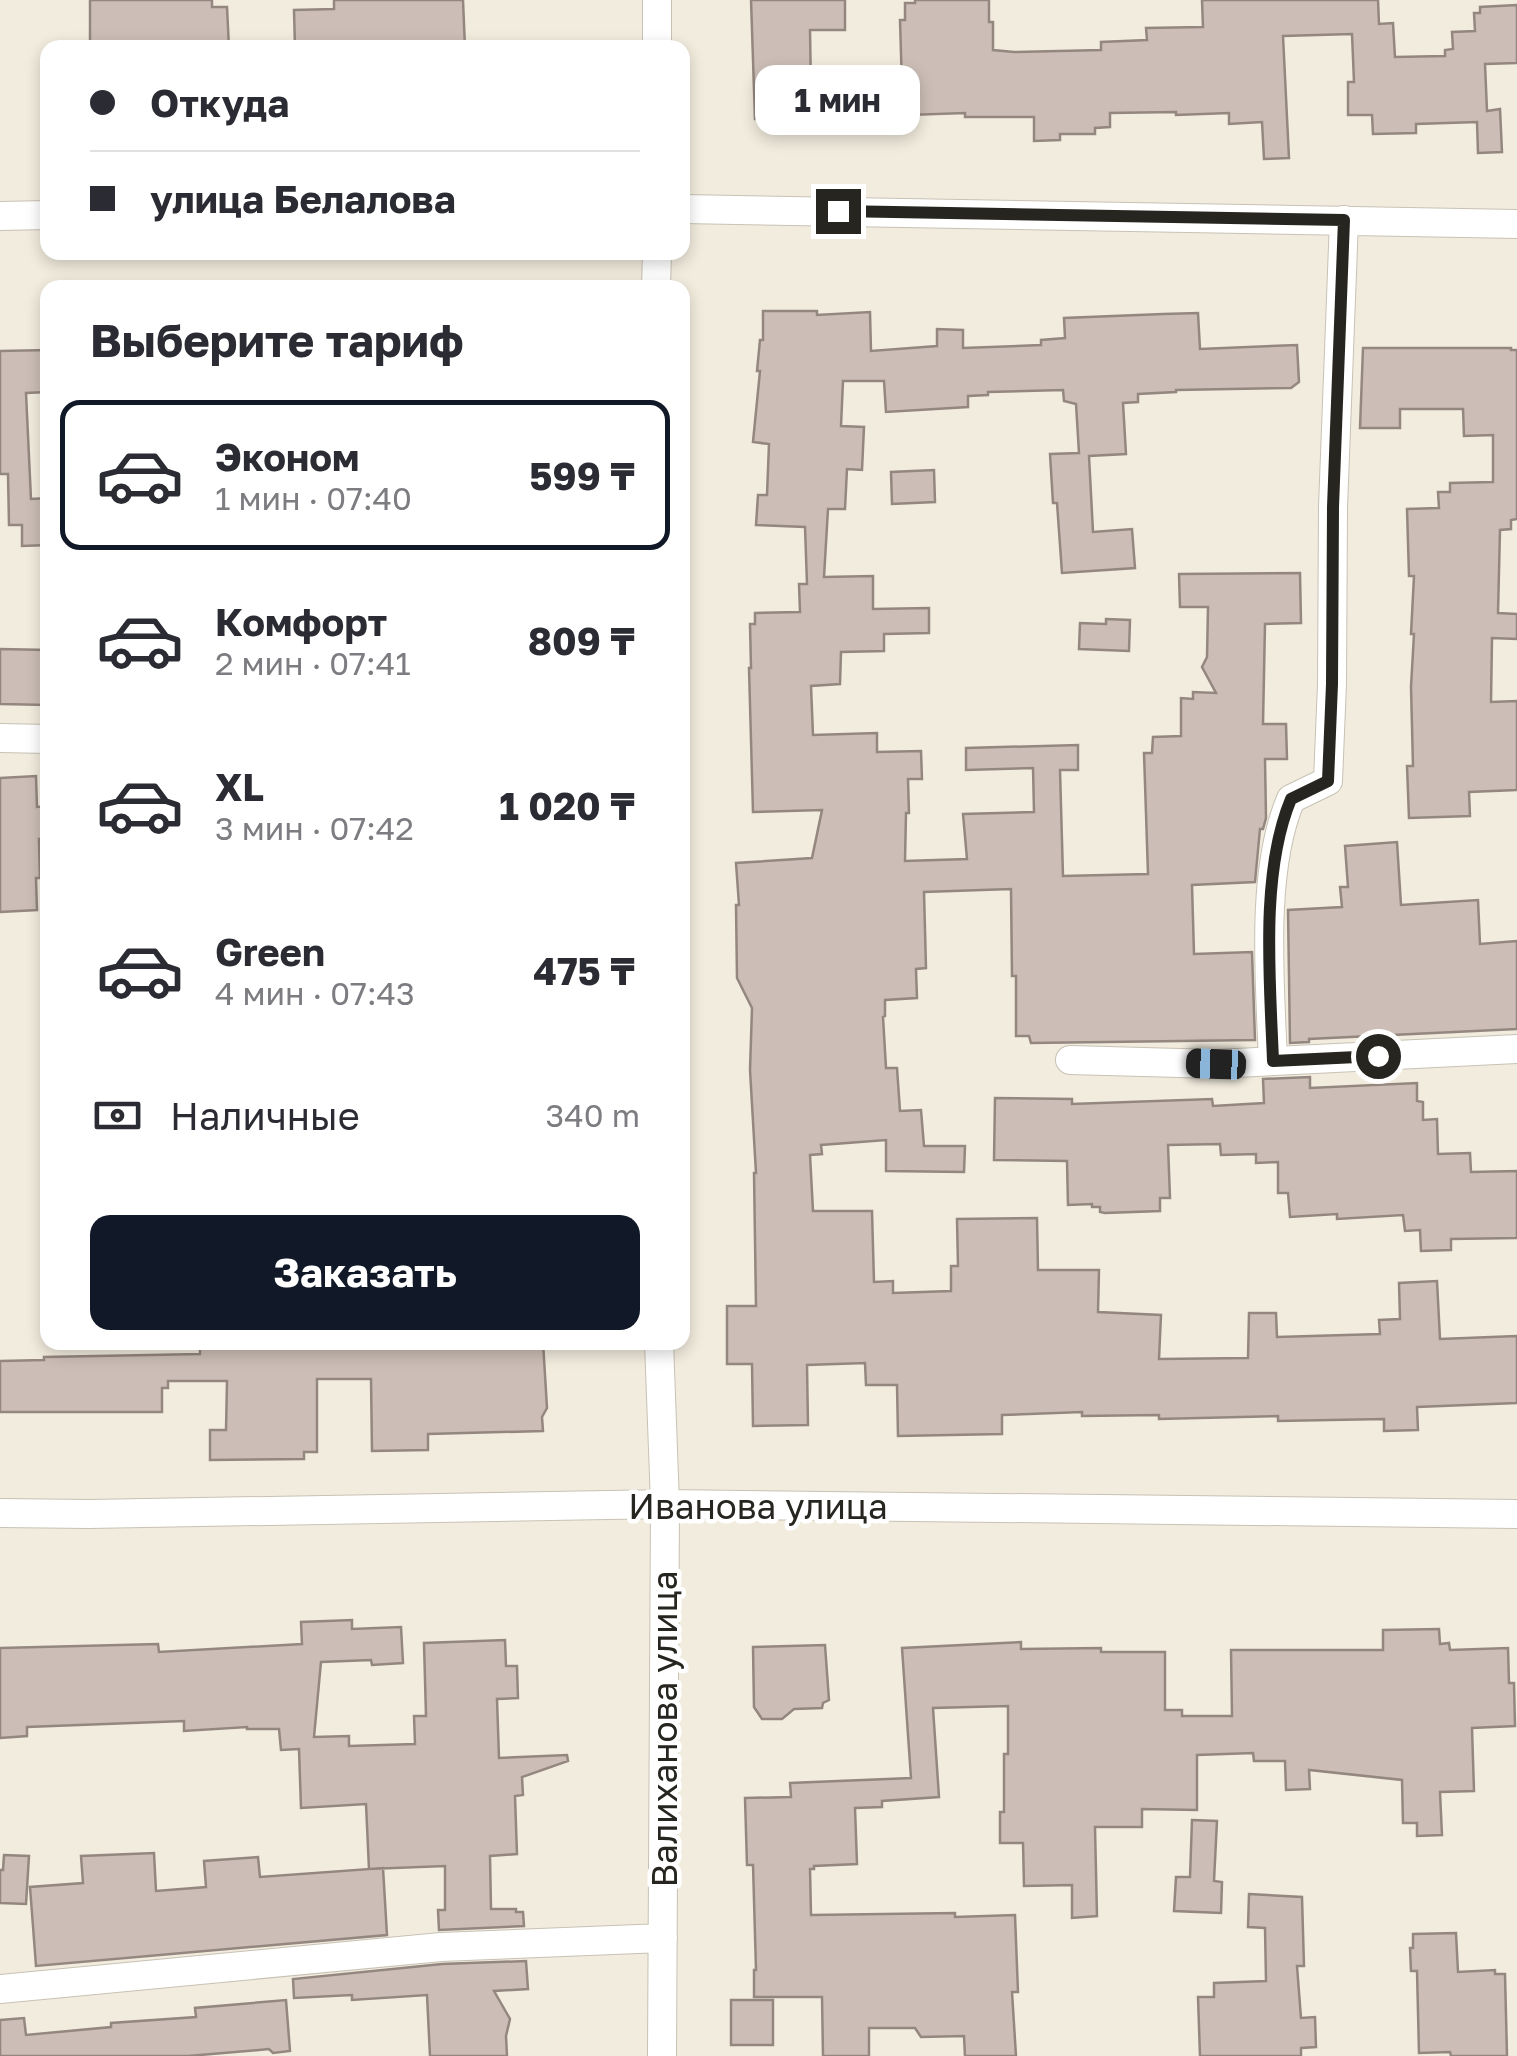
<!DOCTYPE html>
<html lang="ru">
<head>
<meta charset="utf-8">
<style>
	:root { --surface:#fff; --page:#f2f2f3; --text:#2b2b33; --muted:#7c7c81; --line:#e1e1e2; --accent:#111827 }
	body { margin:0; font-family:"Golos Text",sans-serif; background:var(--page); color:var(--text); height:100vh; display:flex; flex-direction:column; font-size:38px; white-space:nowrap }
	* { box-sizing:border-box; margin:0 }
	p { font-size:32px; color:var(--muted) }
	.icon { flex:none; width:55px; height:55px; fill:none; stroke:currentColor; stroke-width:2; stroke-linecap:round; stroke-linejoin:round }
	.map { position:relative; flex:1; overflow:hidden }
	.side { position:absolute; left:40px; top:280px; width:650px; height:1070px; display:flex; flex-direction:column; background:var(--surface); border-radius:20px; box-shadow:0 5px 15px #0003 }
	.side>* { flex:none }
	.guide { position:absolute; left:40px; top:40px; width:650px; height:220px; border-radius:20px; box-shadow:0 5px 15px #0003; display:grid; align-content:center; height:220px; padding:0 50px; background:var(--surface) }
	.end { position:absolute; width:45px; height:45px; margin:-22px; border:12px solid #272520; background:#fff; box-shadow:0 0 0 5px #fff }
	.from { border-radius:50% }
	.bubble { position:absolute; height:70px; border-radius:20px; background:var(--surface); box-shadow:0 5px 15px #0003; font-size:32px; font-weight:700; line-height:70px; text-align:center }
	.car { position:absolute; width:30px; height:60px; margin:-30px -15px; border-radius:12px; box-shadow:0 0 8px 2px #0007; background:linear-gradient(#222 24%,#8ab4d8 0 40%,#222 0 76%,#8ab4d8 0 86%,#222 0) }
	.guide b { display:flex; align-items:center; gap:35px; height:95px; font-size:38px }
	.guide b+b { border-top:2px solid var(--line) }
	.guide i { width:25px; height:25px; background:var(--text) }
	ul { padding:0; list-style:none }
	li { display:flex; align-items:center; gap:30px; height:150px; margin:0 20px 15px; padding:0 30px; border:5px solid transparent; border-radius:20px }
	li div { flex:1 }
	li b { display:block; font-size:38px }
	li em { font-style:normal; font-weight:700 }
	li.on { border-color:var(--accent) }
	li>.icon { width:90px; height:90px; stroke-width:1.5 }
	h2 { padding:0 50px; font-size:45px; line-height:120px }
	.pay { display:flex; align-items:center; gap:25px; height:110px; padding:0 50px; font-size:38px }
	.pay p { margin-inline-start:auto }
	.primary-button { display:flex; gap:20px; margin-top:auto; padding:20px 50px }
	.primary-button a { flex:1; height:115px; border-radius:20px; background:var(--accent); color:#fff; font-size:40px; font-weight:700; line-height:115px; text-align:center }
	.map>svg:first-child { display:block }
	.building { fill:#ccbeb6; stroke:#94877f; stroke-width:2.5 }
	.lines { fill:none; stroke-linecap:round; stroke-linejoin:round }
	.street-casing { stroke:#c7c2b4; stroke-width:30 }
	.street { stroke:#fff; stroke-width:28 }
	.route { stroke:#272520; stroke-width:12 }
	.labels { text-anchor:middle; dominant-baseline:central; stroke-width:9; stroke-linejoin:round; paint-order:stroke }
	.street-label { font-size:35px; fill:#272520; stroke:#fff }
</style>
</head>
<body>
<div class="map">
<svg width="1517" height="2056" viewBox="0 0 1517 2056">
	<rect width="100%" height="100%" fill="#f2ecde"/>
	<path class="building" d="M 90,0 L 212,0 L 212,7 L 227,7 L 229,48 L 90,48 Z
		M 334,0 L 463,0 L 465,48 L 295,48 L 294,10 L 334,9 Z
		M 751,0 L 845,0 L 845,30 L 810,30 L 811,90 L 902,87 L 900,20 L 905,20 L 905,3 L 915,3 L 915,0 L 989,0 L 989,22 L 993,22 L 993,50 L 1014,52 L 1101,50 L 1101,42 L 1147,40 L 1146,28 L 1203,27 L 1202,0 L 1378,0 L 1379,24 L 1393,23 L 1395,57 L 1445,56 L 1445,50 L 1453,49 L 1452,32 L 1475,31 L 1474,13 L 1480,13 L 1480,7 L 1517,5 L 1517,63 L 1485,64 L 1487,111 L 1500,109 L 1502,152 L 1478,153 L 1477,122 L 1416,124 L 1416,133 L 1373,134 L 1372,115 L 1348,115 L 1348,82 L 1354,82 L 1352,34 L 1283,36 L 1289,158 L 1264,159 L 1262,122 L 1229,124 L 1229,113 L 1176,115 L 1176,112 L 1110,113 L 1110,127 L 1095,128 L 1095,134 L 1060,134 L 1060,140 L 1034,141 L 1034,117 L 965,117 L 965,113 L 908,115 L 908,113 L 811,115 L 811,118 L 755,119 Z
		M 763,311 L 817,311 L 817,315 L 870,312 L 871,351 L 937,346 L 937,329 L 963,330 L 963,348 L 1041,345 L 1041,340 L 1065,338 L 1064,318 L 1163,314 L 1198,313 L 1200,349 L 1297,345 L 1299,382 L 1291,388 L 1176,390 L 1176,392 L 1138,394 L 1138,402 L 1123,403 L 1126,454 L 1089,456 L 1093,532 L 1132,529 L 1135,568 L 1062,573 L 1057,503 L 1053,503 L 1050,454 L 1079,453 L 1076,404 L 1064,401 L 1063,390 L 988,392 L 988,395 L 968,396 L 968,407 L 886,412 L 884,381 L 843,381 L 841,426 L 864,427 L 862,470 L 847,469 L 845,509 L 828,509 L 824,577 L 873,576 L 873,609 L 929,608 L 929,633 L 884,634 L 884,651 L 841,652 L 840,684 L 811,686 L 813,735 L 877,733 L 877,752 L 921,751 L 922,779 L 908,779 L 909,813 L 906,813 L 905,861 L 967,859 L 963,814 L 1034,812 L 1033,768 L 966,770 L 966,748 L 1078,745 L 1078,770 L 1060,770 L 1063,876 L 1148,874 L 1144,753 L 1152,753 L 1153,737 L 1181,736 L 1181,698 L 1193,699 L 1193,692 L 1216,693 L 1202,667 L 1207,657 L 1208,607 L 1180,607 L 1179,574 L 1300,573 L 1301,623 L 1265,624 L 1263,724 L 1286,724 L 1287,759 L 1265,759 L 1266,818 L 1263,829 L 1260,829 L 1255,882 L 1192,885 L 1194,954 L 1252,952 L 1255,1040 L 1031,1043 L 1029,1036 L 1016,1036 L 1016,976 L 1012,976 L 1011,889 L 924,892 L 926,968 L 916,969 L 917,998 L 885,1000 L 885,1016 L 883,1017 L 886,1068 L 897,1068 L 900,1111 L 921,1110 L 924,1146 L 965,1146 L 964,1172 L 886,1171 L 886,1140 L 821,1145 L 822,1154 L 810,1155 L 813,1211 L 872,1211 L 874,1282 L 893,1281 L 893,1293 L 951,1291 L 951,1266 L 958,1266 L 957,1219 L 1037,1218 L 1038,1270 L 1099,1270 L 1098,1312 L 1161,1315 L 1159,1359 L 1248,1358 L 1249,1313 L 1276,1313 L 1277,1337 L 1380,1334 L 1379,1320 L 1400,1319 L 1399,1283 L 1437,1281 L 1440,1339 L 1517,1336 L 1517,1403 L 1417,1407 L 1418,1430 L 1384,1431 L 1384,1419 L 1278,1421 L 1278,1416 L 1159,1419 L 1159,1415 L 1082,1416 L 1082,1412 L 1002,1415 L 1002,1434 L 898,1436 L 897,1385 L 866,1385 L 865,1363 L 807,1365 L 808,1425 L 753,1426 L 752,1364 L 727,1364 L 727,1306 L 756,1306 L 754,1173 L 756,1173 L 750,1070 L 752,1008 L 737,978 L 736,905 L 739,905 L 736,863 L 812,858 L 822,810 L 753,812 L 749,668 L 751,668 L 750,624 L 755,624 L 755,613 L 800,612 L 799,584 L 807,584 L 805,527 L 756,525 L 758,495 L 767,495 L 769,444 L 753,442 L 760,371 L 757,371 L 760,340 L 763,340 Z
		M 1363,348 L 1511,348 L 1511,350 L 1517,350 L 1517,519 L 1511,520 L 1511,529 L 1500,530 L 1498,613 L 1517,614 L 1517,639 L 1492,638 L 1491,702 L 1517,701 L 1517,790 L 1469,792 L 1470,816 L 1409,818 L 1407,766 L 1413,766 L 1411,687 L 1414,634 L 1411,634 L 1414,576 L 1409,576 L 1407,509 L 1439,508 L 1438,492 L 1450,492 L 1450,483 L 1493,482 L 1493,435 L 1464,436 L 1463,409 L 1400,409 L 1400,428 L 1360,428 Z
		M 48,350 L 48,392 L 26,393 L 31,499 L 48,498 L 48,545 L 22,546 L 22,525 L 9,525 L 8,474 L 0,474 L 0,351 Z
		M 934,470 L 935,502 L 892,504 L 891,472 Z
		M 1106,619 L 1130,620 L 1129,651 L 1079,649 L 1080,623 L 1106,624 Z
		M 0,649 L 48,650 L 48,705 L 0,704 Z
		M 36,776 L 37,807 L 48,806 L 48,839 L 39,839 L 40,878 L 36,878 L 37,910 L 0,912 L 0,778 Z
		M 1397,842 L 1401,905 L 1478,900 L 1480,944 L 1517,941 L 1517,1029 L 1309,1039 L 1309,1042 L 1290,1043 L 1288,910 L 1342,907 L 1340,887 L 1348,887 L 1345,846 Z
		M 1310,1077 L 1310,1088 L 1417,1083 L 1417,1101 L 1423,1102 L 1423,1120 L 1437,1119 L 1438,1154 L 1470,1153 L 1471,1172 L 1517,1171 L 1517,1238 L 1451,1239 L 1451,1250 L 1421,1251 L 1420,1230 L 1405,1231 L 1403,1215 L 1337,1219 L 1337,1214 L 1290,1217 L 1288,1193 L 1278,1193 L 1278,1162 L 1256,1163 L 1256,1154 L 1221,1155 L 1220,1144 L 1168,1145 L 1170,1198 L 1160,1198 L 1160,1211 L 1105,1213 L 1100,1212 L 1100,1207 L 1092,1207 L 1092,1204 L 1068,1205 L 1067,1161 L 994,1160 L 995,1098 L 1072,1099 L 1072,1104 L 1212,1099 L 1213,1106 L 1264,1103 L 1263,1079 Z
		M 200,1342 L 543,1342 L 547,1408 L 542,1417 L 543,1431 L 428,1434 L 428,1450 L 372,1451 L 371,1379 L 317,1379 L 317,1452 L 304,1452 L 304,1459 L 210,1460 L 210,1430 L 226,1430 L 227,1381 L 168,1381 L 168,1388 L 162,1388 L 162,1412 L 0,1412 L 0,1361 L 44,1360 L 44,1357 L 200,1354 Z
		M 352,1620 L 352,1629 L 401,1627 L 403,1663 L 372,1665 L 371,1660 L 321,1662 L 314,1737 L 349,1736 L 349,1746 L 415,1744 L 414,1716 L 426,1716 L 424,1643 L 505,1640 L 506,1666 L 517,1666 L 518,1698 L 497,1699 L 499,1758 L 567,1755 L 568,1761 L 522,1777 L 523,1795 L 515,1796 L 517,1854 L 490,1856 L 491,1909 L 516,1909 L 516,1912 L 523,1912 L 524,1926 L 439,1930 L 438,1910 L 445,1910 L 445,1866 L 369,1869 L 366,1804 L 301,1808 L 299,1749 L 281,1750 L 279,1729 L 247,1729 L 247,1727 L 184,1731 L 184,1721 L 27,1727 L 27,1736 L 0,1738 L 0,1648 L 158,1644 L 159,1652 L 302,1644 L 301,1622 Z
		M 1439,1629 L 1440,1644 L 1449,1643 L 1450,1650 L 1508,1648 L 1509,1683 L 1514,1683 L 1515,1726 L 1472,1728 L 1474,1791 L 1440,1792 L 1442,1835 L 1417,1836 L 1417,1823 L 1403,1823 L 1402,1780 L 1309,1770 L 1310,1789 L 1286,1790 L 1285,1761 L 1254,1761 L 1253,1753 L 1197,1755 L 1197,1810 L 1142,1809 L 1142,1827 L 1095,1827 L 1097,1916 L 1072,1918 L 1072,1885 L 1024,1886 L 1023,1843 L 1000,1843 L 1000,1812 L 1004,1812 L 1004,1754 L 1008,1754 L 1008,1706 L 933,1708 L 939,1797 L 882,1801 L 882,1807 L 855,1808 L 857,1864 L 814,1866 L 814,1869 L 810,1869 L 811,1915 L 955,1913 L 955,1917 L 1015,1915 L 1018,1992 L 1012,1992 L 1016,2056 L 965,2056 L 964,2036 L 921,2037 L 915,2028 L 869,2028 L 869,2056 L 823,2056 L 822,1997 L 754,1997 L 754,1970 L 756,1970 L 753,1865 L 747,1865 L 745,1798 L 791,1797 L 790,1783 L 911,1778 L 902,1648 L 1021,1642 L 1021,1649 L 1101,1648 L 1101,1652 L 1165,1652 L 1165,1710 L 1182,1710 L 1182,1716 L 1232,1716 L 1231,1650 L 1383,1650 L 1383,1630 Z
		M 825,1645 L 829,1700 L 823,1703 L 822,1708 L 794,1709 L 782,1719 L 762,1719 L 754,1707 L 753,1647 Z
		M 1192,1820 L 1217,1821 L 1214,1881 L 1222,1882 L 1221,1913 L 1174,1911 L 1176,1877 L 1190,1877 Z
		M 154,1853 L 156,1891 L 206,1887 L 204,1861 L 258,1857 L 260,1877 L 383,1868 L 387,1935 L 36,1966 L 30,1887 L 83,1883 L 81,1856 Z
		M 4,1855 L 29,1856 L 26,1904 L 0,1903 L 0,1870 L 3,1870 Z
		M 1249,1894 L 1302,1897 L 1304,1966 L 1297,1966 L 1301,2018 L 1315,2017 L 1316,2047 L 1301,2048 L 1301,2056 L 1200,2056 L 1198,1997 L 1214,1997 L 1214,1983 L 1266,1981 L 1265,1928 L 1248,1927 Z
		M 1456,1933 L 1458,1972 L 1495,1970 L 1495,1974 L 1505,1974 L 1507,2056 L 1451,2056 L 1450,2052 L 1419,2053 L 1417,1971 L 1411,1971 L 1410,1948 L 1413,1948 L 1413,1934 Z
		M 526,1961 L 528,1989 L 494,1991 L 510,2019 L 506,2036 L 507,2056 L 430,2056 L 427,1995 L 352,2000 L 352,1995 L 294,1998 L 293,1979 L 442,1964 Z
		M 286,2000 L 290,2051 L 273,2053 L 269,2049 L 259,2050 L 188,2056 L 0,2056 L 0,2020 L 24,2018 L 26,2035 L 111,2027 L 111,2023 L 196,2017 L 195,2008 Z
		M 731,2000 L 773,2000 L 773,2045 L 731,2045 Z"/>
	<g class="lines">
		<defs>
			<path id="street" d="M 657,0 L 657,48
				M 682,209 L 1517,224
				M 0,216 L 48,215
				M 656,288 L 657,252
				M 0,738 L 48,739
				M 1070,1060 L 1216,1064 L 1517,1049
				M 1273,1061 C 1270,982 1260,871 1291,799 L 1328,781 L 1332,684 L 1333,507 L 1344,220
				M 659,1342 L 665,1504 L 662,2056
				M 0,1513 L 89,1514 L 665,1504 L 1517,1514
				M 0,1989 L 441,1947 L 663,1938"/>
		</defs>
		<use href="#street" class="street-casing"/>
		<use href="#street" class="street"/>
	</g>
	<g class="lines">
		<path class="route" d="M 838,211 L 1344,220 L 1333,507 L 1332,684 L 1328,781 L 1291,799 C 1260,873 1270,980 1273,1061 L 1378,1056"/>
	</g>
	<g class="labels">
		<g class="street-label">
			<text x="758" y="1506">Иванова улица</text>
			<text transform="translate(664 1729) rotate(-90)">Валиханова улица</text>
		</g>
	</g>
</svg>
<i class="end from" style="left:1378px;top:1056px"></i>
<i class="end" style="left:838px;top:211px"></i>
<div class="bubble" style="left:755px;top:65px;width:165px">1 мин</div>
<i class="car" style="left:1216px;top:1064px;rotate:272deg"></i>
<div class="guide">
<b><i class="from"></i>Откуда</b>
<b><i></i>улица Белалова</b>
</div>
<section class="side">
<h2>Выберите тариф</h2>
<ul>
<li class="on"><svg class="icon" aria-label="car" viewBox="0 0 24 24"><path d="M5 17H2v-5l4-1 3-4h7l3 4 3 1v5h-3M9 17h6M6 11h13"/><circle cx="7" cy="17" r="2"/><circle cx="17" cy="17" r="2"/></svg><div><b>Эконом</b><p>1 мин · 07:40</p></div><em>599 ₸</em></li>
<li><svg class="icon" aria-label="car" viewBox="0 0 24 24"><path d="M5 17H2v-5l4-1 3-4h7l3 4 3 1v5h-3M9 17h6M6 11h13"/><circle cx="7" cy="17" r="2"/><circle cx="17" cy="17" r="2"/></svg><div><b>Комфорт</b><p>2 мин · 07:41</p></div><em>809 ₸</em></li>
<li><svg class="icon" aria-label="car" viewBox="0 0 24 24"><path d="M5 17H2v-5l4-1 3-4h7l3 4 3 1v5h-3M9 17h6M6 11h13"/><circle cx="7" cy="17" r="2"/><circle cx="17" cy="17" r="2"/></svg><div><b>XL</b><p>3 мин · 07:42</p></div><em>1 020 ₸</em></li>
<li><svg class="icon" aria-label="car" viewBox="0 0 24 24"><path d="M5 17H2v-5l4-1 3-4h7l3 4 3 1v5h-3M9 17h6M6 11h13"/><circle cx="7" cy="17" r="2"/><circle cx="17" cy="17" r="2"/></svg><div><b>Green</b><p>4 мин · 07:43</p></div><em>475 ₸</em></li>
</ul>
<div class="pay"><svg class="icon" aria-label="cash" viewBox="0 0 24 24"><path d="M3 7h18v10H3z"/><circle cx="12" cy="12" r="2"/></svg>Наличные<p>340 m</p></div>
<div class="primary-button"><a>Заказать</a></div>
</section>
</div>
</body>
</html>
